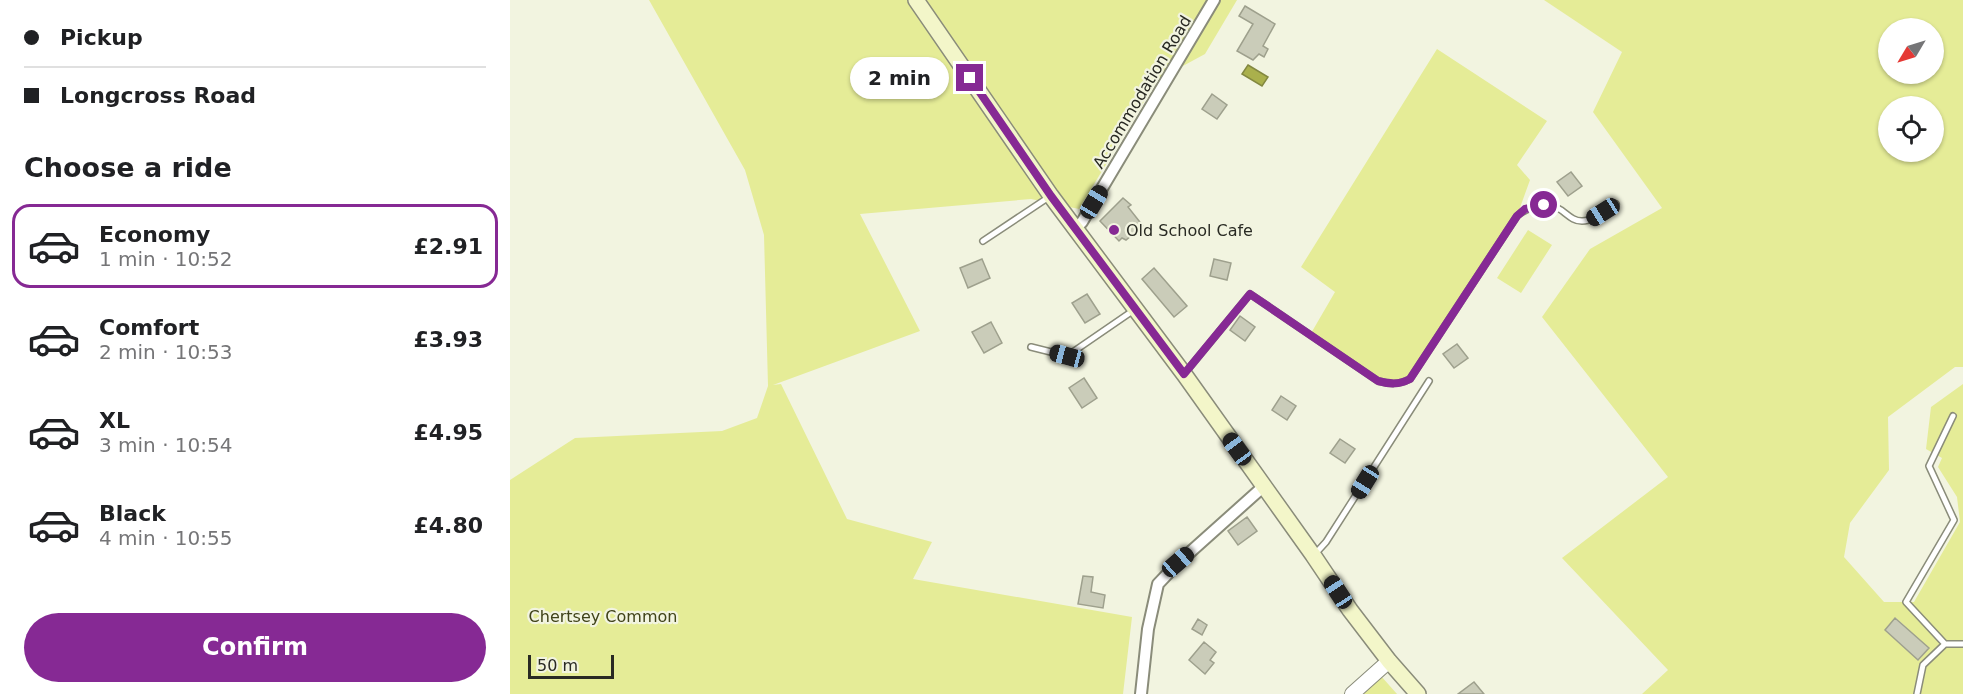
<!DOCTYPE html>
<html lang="en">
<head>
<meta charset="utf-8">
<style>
	:root { --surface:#fff; --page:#f6f6f6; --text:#202124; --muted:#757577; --line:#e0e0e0; --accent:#862994 }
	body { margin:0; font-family:"DejaVu Sans",sans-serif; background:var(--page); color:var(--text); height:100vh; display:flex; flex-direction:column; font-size:22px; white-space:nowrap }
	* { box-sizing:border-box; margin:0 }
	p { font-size:20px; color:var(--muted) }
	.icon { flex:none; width:33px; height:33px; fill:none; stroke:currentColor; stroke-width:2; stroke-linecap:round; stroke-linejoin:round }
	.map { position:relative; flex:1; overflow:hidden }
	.panel { display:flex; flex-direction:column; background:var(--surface); width:510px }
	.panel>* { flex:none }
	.banner { display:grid; align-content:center; height:132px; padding:0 24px; background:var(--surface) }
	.needle { width:39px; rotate:232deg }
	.controls { position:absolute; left:1368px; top:18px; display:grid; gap:12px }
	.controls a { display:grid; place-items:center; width:66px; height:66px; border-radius:50%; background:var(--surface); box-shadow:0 2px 4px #0004; font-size:30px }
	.scale { position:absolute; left:18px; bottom:15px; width:86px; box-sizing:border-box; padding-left:6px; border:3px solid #292a23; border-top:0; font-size:16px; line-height:21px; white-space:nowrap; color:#292a23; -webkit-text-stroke:4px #f2f4e0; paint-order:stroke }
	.end { position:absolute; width:27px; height:27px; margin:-14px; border:8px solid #862994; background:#fff; box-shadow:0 0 0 3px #fff }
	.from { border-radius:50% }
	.bubble { position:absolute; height:42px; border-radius:21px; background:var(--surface); box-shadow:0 2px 4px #0004; font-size:20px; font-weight:800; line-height:42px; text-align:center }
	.car { position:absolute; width:18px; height:36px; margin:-18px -9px; border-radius:8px; box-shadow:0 0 4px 2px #0007; background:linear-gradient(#222 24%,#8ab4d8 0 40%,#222 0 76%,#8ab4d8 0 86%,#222 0) }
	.banner b { display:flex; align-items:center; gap:21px; height:57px; font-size:22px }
	.banner b+b { border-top:2px solid var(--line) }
	.banner i { width:15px; height:15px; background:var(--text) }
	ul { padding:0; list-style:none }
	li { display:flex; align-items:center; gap:18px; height:84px; margin:0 12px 9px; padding:0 12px; border:3px solid transparent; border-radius:18px }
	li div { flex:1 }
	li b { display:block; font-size:22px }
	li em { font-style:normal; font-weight:800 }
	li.current { border-color:var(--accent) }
	li>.icon { width:54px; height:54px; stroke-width:1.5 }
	h2 { padding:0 24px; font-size:27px; line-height:72px }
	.primary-button { display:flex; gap:12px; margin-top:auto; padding:12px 24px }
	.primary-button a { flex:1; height:69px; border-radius:36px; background:var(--accent); color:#fff; font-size:24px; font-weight:800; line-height:69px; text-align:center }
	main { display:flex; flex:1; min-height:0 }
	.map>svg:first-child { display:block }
	.green { fill:#e5ec97; fill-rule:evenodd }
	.water { fill:#aab04c; stroke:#838840; stroke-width:1.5 }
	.building { fill:#caccb9; stroke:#9ea08d; stroke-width:1.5 }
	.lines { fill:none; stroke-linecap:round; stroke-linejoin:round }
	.service-casing { stroke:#8a8c7a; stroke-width:8 }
	.minor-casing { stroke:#8a8c7a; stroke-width:14 }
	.tertiary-casing { stroke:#8a8c7a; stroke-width:16 }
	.secondary-casing { stroke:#8a8c7a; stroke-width:18 }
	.service { stroke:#fff; stroke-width:5 }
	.minor { stroke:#fff; stroke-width:10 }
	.tertiary { stroke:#fff; stroke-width:14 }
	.secondary { stroke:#f3f6c9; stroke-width:15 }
	.route { stroke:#862994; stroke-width:8 }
	.poi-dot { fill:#862994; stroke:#f2f4e0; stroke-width:2 }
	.labels { text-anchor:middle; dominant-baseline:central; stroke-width:4.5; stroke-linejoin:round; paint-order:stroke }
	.street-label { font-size:16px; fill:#292a23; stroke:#f2f4e0 }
	.poi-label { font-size:16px; fill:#292a23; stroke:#f2f4e0; text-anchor:start }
	.park-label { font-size:16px; fill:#404319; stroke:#f2f4e0 }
</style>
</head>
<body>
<main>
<section class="panel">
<div class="banner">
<b><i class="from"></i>Pickup</b>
<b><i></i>Longcross Road</b>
</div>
<h2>Choose a ride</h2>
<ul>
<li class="current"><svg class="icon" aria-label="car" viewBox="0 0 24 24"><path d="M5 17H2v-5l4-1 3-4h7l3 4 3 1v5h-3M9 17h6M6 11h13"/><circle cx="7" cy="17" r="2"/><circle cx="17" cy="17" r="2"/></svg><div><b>Economy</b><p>1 min · 10:52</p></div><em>£2.91</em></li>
<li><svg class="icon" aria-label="car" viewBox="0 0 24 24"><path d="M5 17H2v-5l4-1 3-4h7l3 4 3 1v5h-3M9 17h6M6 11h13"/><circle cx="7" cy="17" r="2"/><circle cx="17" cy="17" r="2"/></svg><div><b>Comfort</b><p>2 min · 10:53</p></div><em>£3.93</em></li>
<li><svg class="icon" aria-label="car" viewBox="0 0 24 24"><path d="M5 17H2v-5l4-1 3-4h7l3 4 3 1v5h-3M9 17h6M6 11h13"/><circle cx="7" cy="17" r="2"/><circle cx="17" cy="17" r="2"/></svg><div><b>XL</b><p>3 min · 10:54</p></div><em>£4.95</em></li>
<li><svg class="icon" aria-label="car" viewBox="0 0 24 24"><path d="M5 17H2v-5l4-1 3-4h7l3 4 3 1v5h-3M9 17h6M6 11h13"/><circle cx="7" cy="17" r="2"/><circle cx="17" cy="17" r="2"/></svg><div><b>Black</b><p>4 min · 10:55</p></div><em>£4.80</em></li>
</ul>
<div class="primary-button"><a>Confirm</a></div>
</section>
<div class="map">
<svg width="1453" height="694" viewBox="0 0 1453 694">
	<rect width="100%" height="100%" fill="#f2f4e0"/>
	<path class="green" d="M 139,0 L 727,0 L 695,54 L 647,80 L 569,209 L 521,199 L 350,214 L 410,331 L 263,385 L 271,384 L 337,519 L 422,542 L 403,579 L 622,617 L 613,694 L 0,694 L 0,480 L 65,438 L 212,431 L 247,418 L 258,386 L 254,235 L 235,170 Z
		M 1034,0 L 1453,0 L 1453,367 L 1445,367 L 1378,417 L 1379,470 L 1340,523 L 1334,557 L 1374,602 L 1404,602 L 1450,522 L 1447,497 L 1428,467 L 1432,458 L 1416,449 L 1421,407 L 1453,384 L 1453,694 L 1132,694 L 1158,670 L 1052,558 L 1158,477 L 1032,317 L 1080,249 L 1152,208 L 1083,112 L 1112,52 ZM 1378,28 L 1424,28 L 1424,74 L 1378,74 ZM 1378,106 L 1424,106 L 1424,152 L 1378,152 ZM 1386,618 L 1396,627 L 1392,632 L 1419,648 L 1409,660 L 1375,630 Z
		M 927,49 L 1037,121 L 1007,165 L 1020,180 L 1007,216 L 900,379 L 891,383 L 868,381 L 800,335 L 825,292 L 791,267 Z
		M 1018,230 L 1042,245 L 1011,293 L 987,278 Z
		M 871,676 L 887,694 L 852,694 Z"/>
	<path class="water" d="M 738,65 L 758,77 L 752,86 L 732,74 Z"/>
	<path class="building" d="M 735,6 L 765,24 L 753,46 L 758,49 L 754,57 L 749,54 L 743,60 L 727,51 L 743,24 L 729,16 Z
		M 702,94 L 717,105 L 707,119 L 692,109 Z
		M 1061,172 L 1072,186 L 1058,196 L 1047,182 Z
		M 613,198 L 621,205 L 618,207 L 633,226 L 616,240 L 612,238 L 609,241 L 590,221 Z
		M 472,259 L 480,278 L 458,288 L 450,268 Z
		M 704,259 L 721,263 L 717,280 L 700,276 Z
		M 644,268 L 677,306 L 664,317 L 632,279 Z
		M 577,294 L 590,314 L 575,323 L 562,303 Z
		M 730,316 L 745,327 L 735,341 L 720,330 Z
		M 481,322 L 492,343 L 474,353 L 462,332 Z
		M 947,344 L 958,358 L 944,368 L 933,354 Z
		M 574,378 L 587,398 L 572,408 L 559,388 Z
		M 771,396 L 786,406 L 777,420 L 762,410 Z
		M 830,439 L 845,449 L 835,463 L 820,453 Z
		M 737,517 L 747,531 L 728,545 L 718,531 Z
		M 573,576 L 583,577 L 581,592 L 595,595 L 593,608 L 568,604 Z
		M 1385,618 L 1419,648 L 1408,660 L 1375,630 Z
		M 688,619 L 697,625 L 692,635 L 682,629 Z
		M 694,642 L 706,652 L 700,660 L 704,663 L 695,674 L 679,660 Z
		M 964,682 L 974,694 L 948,694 Z"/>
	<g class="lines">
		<defs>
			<path id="service" d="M 473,241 L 539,197
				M 521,347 L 557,356 L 624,310
				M 675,373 L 740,294 L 868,381 C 880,384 888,385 900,379 L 1007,216 C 1019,206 1037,201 1051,210 C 1058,215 1063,221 1072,221 C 1084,221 1096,210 1106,204
				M 1443,416 L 1419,466 L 1444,520 L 1396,602 L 1435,644 L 1453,644
				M 805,554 L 816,542 L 919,381
				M 1407,694 L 1413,665 L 1435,644"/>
			<path id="minor" d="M 565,229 L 572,222 L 704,0
				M 631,694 L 638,629 L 648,584 L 668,563 L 754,486"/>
			<path id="tertiary" d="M 842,694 L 879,661"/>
			<path id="secondary" d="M 406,0 L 541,196 L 674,374 L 803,555 L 840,610 L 879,661 L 908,694"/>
		</defs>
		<use href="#service" class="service-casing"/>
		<use href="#minor" class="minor-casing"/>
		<use href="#tertiary" class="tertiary-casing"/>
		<use href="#secondary" class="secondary-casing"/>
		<use href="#service" class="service"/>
		<use href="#minor" class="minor"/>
		<use href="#tertiary" class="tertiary"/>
		<use href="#secondary" class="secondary"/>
	</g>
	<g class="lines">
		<path class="route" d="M 460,78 L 541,196 L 674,374 L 740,294 L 868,381 C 880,384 888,385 900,379 L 1007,216 L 1015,209 L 1034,205"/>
	</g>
	<circle class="poi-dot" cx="604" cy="230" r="6"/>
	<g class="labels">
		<g class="street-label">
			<text transform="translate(632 92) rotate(-59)">Accommodation Road</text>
		</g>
		<g class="poi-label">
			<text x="616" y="230">Old School Cafe</text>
		</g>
		<g class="park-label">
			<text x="93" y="616">Chertsey Common</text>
		</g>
	</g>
</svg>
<div class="controls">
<a><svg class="needle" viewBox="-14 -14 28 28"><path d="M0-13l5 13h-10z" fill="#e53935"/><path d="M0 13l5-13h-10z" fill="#757577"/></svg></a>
<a><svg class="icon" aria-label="locate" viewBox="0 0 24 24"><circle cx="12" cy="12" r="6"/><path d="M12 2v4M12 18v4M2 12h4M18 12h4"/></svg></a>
</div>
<div class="scale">50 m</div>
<i class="end from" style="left:1034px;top:205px"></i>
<i class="end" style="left:460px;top:78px"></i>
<div class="bubble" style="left:340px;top:57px;width:99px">2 min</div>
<i class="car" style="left:584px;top:202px;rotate:31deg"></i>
<i class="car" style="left:1093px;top:212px;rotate:238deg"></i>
<i class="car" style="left:557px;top:356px;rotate:285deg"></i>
<i class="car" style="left:727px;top:449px;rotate:324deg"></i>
<i class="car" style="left:855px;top:482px;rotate:212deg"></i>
<i class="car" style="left:668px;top:562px;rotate:49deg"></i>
<i class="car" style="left:828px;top:592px;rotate:327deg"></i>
</div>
</main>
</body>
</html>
